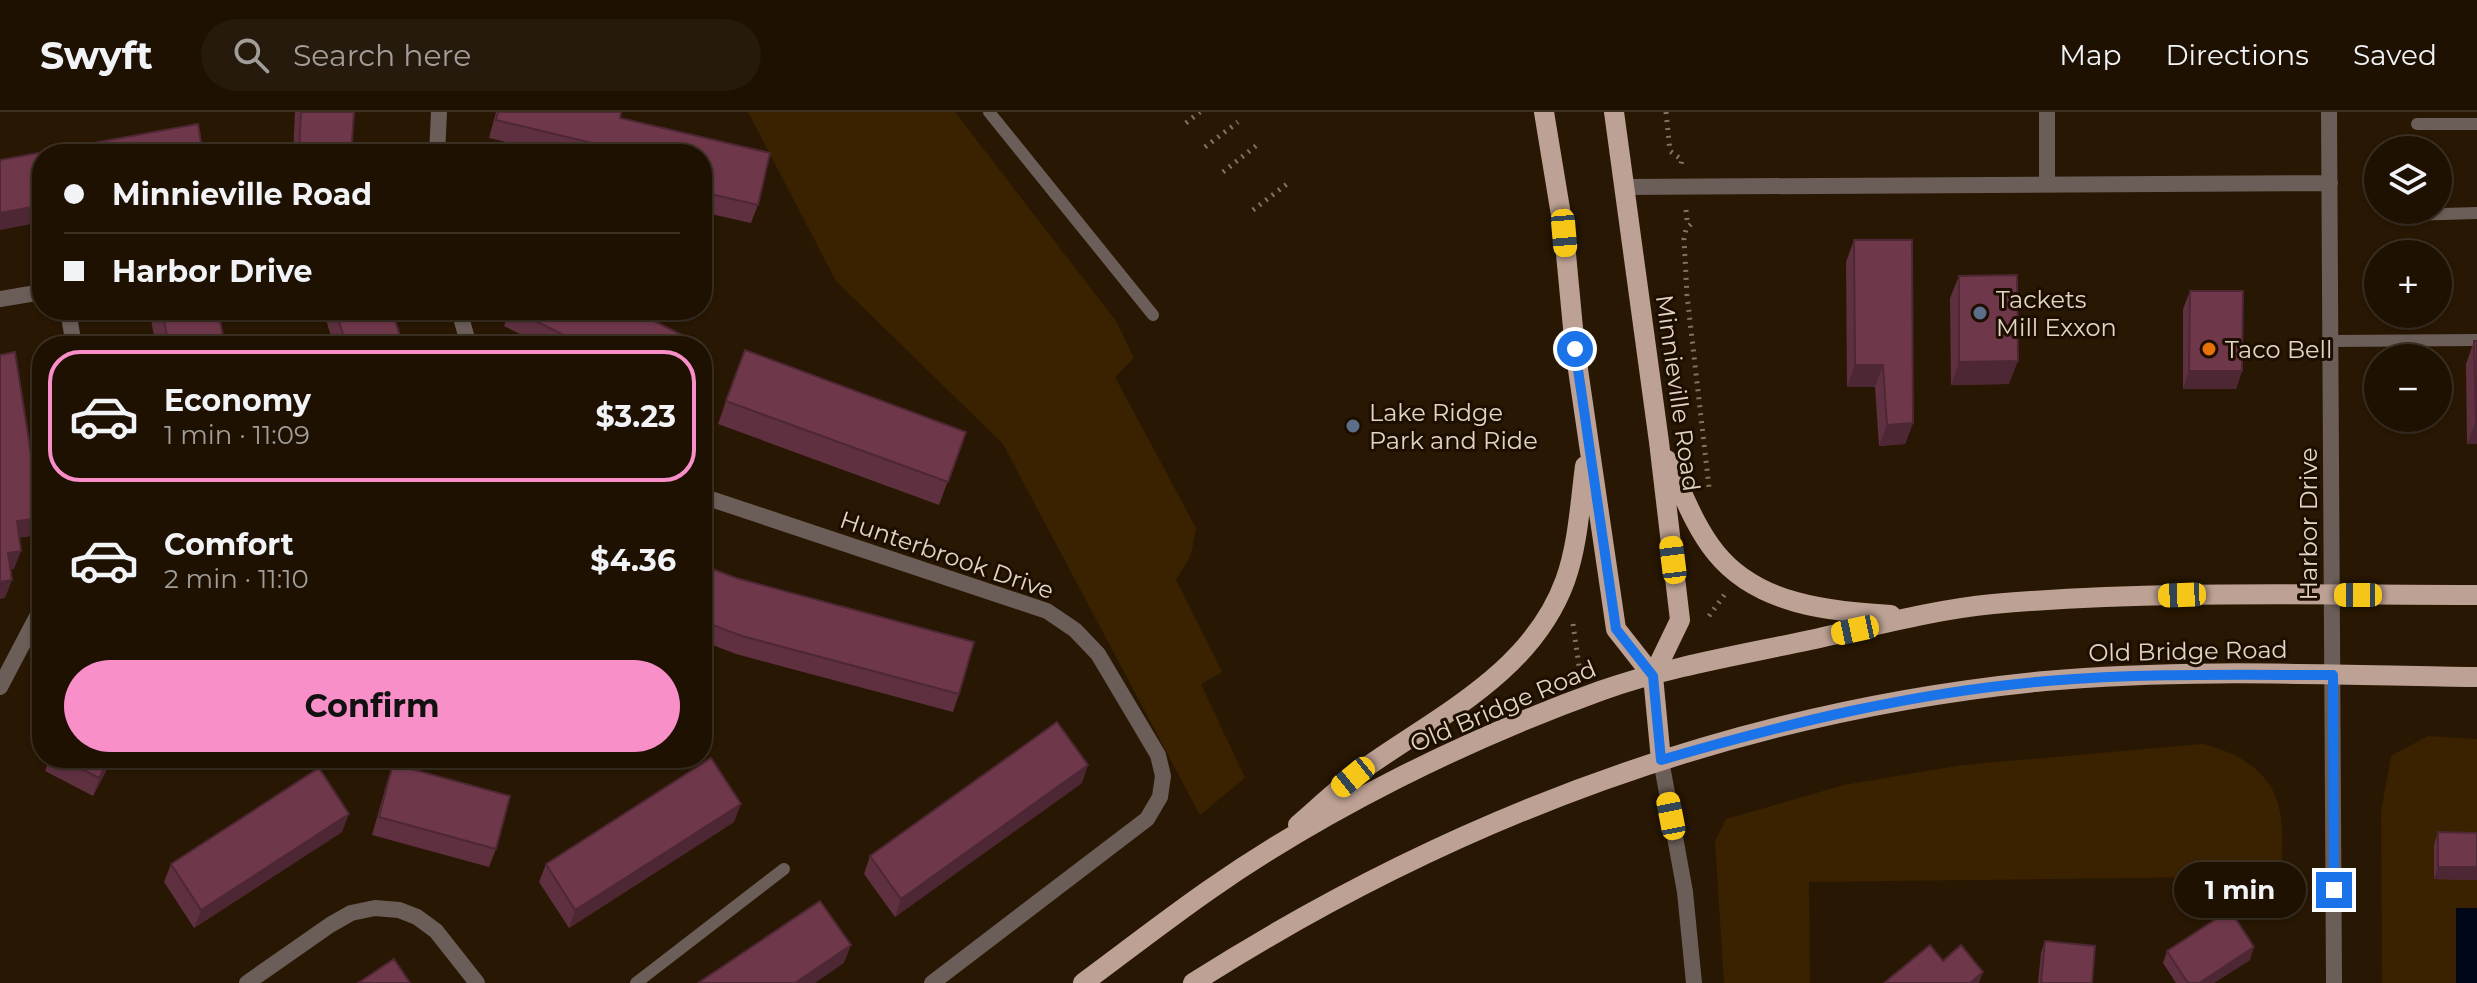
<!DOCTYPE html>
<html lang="en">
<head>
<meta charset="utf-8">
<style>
	:root { --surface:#1e1102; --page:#261a0c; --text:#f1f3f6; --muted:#a19d99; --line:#3c3124; --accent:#f98fc8 }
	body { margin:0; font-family:Montserrat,sans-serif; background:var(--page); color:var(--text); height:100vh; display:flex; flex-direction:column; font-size:30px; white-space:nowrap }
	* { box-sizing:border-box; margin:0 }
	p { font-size:26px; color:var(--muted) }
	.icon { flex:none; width:44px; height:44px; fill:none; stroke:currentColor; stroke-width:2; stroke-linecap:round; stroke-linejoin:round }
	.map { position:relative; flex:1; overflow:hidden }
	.panel { position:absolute; left:32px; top:224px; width:680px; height:432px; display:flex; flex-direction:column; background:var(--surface); border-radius:32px; box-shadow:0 2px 6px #0004,0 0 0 2px var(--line) }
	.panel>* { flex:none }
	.top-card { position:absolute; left:32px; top:32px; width:680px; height:176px; border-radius:32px; box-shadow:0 2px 6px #0004,0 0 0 2px var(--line); display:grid; align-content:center; height:176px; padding:0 32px; background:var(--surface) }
	.tools { position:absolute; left:2364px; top:24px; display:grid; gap:16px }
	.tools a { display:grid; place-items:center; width:88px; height:88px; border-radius:50%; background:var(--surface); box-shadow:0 2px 6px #0004,0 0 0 2px var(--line); font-size:40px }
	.end { position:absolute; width:36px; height:36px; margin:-18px; border:10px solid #1a73e8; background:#fff; box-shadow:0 0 0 4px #fff }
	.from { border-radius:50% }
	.bubble { position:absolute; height:56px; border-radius:28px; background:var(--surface); box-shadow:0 2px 6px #0004,0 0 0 2px var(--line); font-size:26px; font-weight:700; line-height:56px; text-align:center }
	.car { position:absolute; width:24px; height:48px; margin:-24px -12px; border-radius:10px; box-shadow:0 0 6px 2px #0007; background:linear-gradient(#f5c518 24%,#345 0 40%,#f5c518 0 76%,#345 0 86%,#f5c518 0) }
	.top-card b { display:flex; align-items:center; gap:28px; height:76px; font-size:30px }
	.top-card b+b { border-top:2px solid var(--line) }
	.top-card i { width:20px; height:20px; background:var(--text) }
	ul { padding:14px 0 0; list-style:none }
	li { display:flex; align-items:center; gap:24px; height:132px; margin:0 16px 12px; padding:0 16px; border:4px solid transparent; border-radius:32px }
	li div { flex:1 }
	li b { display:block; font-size:30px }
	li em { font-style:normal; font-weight:700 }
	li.selected { border-color:var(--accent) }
	li>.icon { width:72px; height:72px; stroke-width:1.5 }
	.action { display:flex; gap:16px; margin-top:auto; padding:16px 32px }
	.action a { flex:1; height:92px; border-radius:48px; background:var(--accent); color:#111; font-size:32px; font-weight:700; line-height:92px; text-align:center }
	header { display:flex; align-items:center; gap:48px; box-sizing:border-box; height:112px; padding:0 40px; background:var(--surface); border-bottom:2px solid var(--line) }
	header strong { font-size:38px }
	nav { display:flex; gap:44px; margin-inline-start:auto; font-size:28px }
	.search { width:560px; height:72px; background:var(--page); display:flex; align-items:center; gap:20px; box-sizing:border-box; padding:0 28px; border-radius:44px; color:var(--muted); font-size:30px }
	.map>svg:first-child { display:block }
	.green { fill:#3a2200 }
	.water { fill:#000718 }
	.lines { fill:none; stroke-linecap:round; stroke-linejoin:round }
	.path { stroke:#827362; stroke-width:5; stroke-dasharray:2 6; stroke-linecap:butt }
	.service { stroke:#6b5d57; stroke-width:12 }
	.minor { stroke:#6b5d57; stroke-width:16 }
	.primary { stroke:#bda194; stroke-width:20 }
	.wall { fill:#5f3040 }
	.shaded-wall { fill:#4e2734 }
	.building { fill:#6f384a; stroke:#4e2734; stroke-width:2 }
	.route { stroke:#1a73e8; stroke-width:10 }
	.service-dot { fill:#5c6f8a; stroke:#1e0e00; stroke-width:3 }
	.food-dot { fill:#e8710a; stroke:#1e0e00; stroke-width:3 }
	.labels { text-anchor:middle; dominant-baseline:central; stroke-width:6; stroke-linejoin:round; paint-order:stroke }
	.poi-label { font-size:24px; fill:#e1d5c8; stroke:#1e0e00; text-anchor:start }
	.street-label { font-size:24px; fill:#e1d5c8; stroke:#1e0e00 }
</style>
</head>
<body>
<header>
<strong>Swyft</strong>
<div class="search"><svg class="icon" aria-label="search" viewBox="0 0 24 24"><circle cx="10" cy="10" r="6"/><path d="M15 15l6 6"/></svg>Search here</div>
<nav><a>Map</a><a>Directions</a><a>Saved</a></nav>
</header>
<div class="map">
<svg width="2477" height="871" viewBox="0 0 2477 871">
	<rect width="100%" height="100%" fill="#281702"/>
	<path class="green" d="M 748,0 L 955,0 L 1116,209 L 1134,246 L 1115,265 L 1196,416 L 1191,443 L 1176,468 L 1222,560 L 1201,572 L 1245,666 L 1200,703 L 1003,332 L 836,169 Z
		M 2428,624 L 2477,627 L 2477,871 L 2382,871 L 2381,700 L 2391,644 Z
		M 2203,632 C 2239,641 2273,660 2280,700 C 2284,720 2281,743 2282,764 L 1809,770 L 1810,871 L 1724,871 L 1715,730 L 1726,707 L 1844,673 L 1963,653 Z"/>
	<path class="water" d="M 2456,796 L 2477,796 L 2477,871 L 2456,871 Z"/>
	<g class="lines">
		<path class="path" d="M 1666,0 L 1670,39 L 1682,48 L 1681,52
			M 1186,11 L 1200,0
			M 1205,35 L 1238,10
			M 1223,60 L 1257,33
			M 1253,98 L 1287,72
			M 1686,98 L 1687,108 L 1691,112 L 1686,117 L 1684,127 L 1687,183 L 1709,375
			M 1709,504 L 1725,482
			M 1573,512 L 1580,561"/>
		<path class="service" d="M 989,0 L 1153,203
			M 2417,12 L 2477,12
			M 2410,103 L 2477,101
			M 2330,229 L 2477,228
			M 636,871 L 784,757"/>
		<path class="minor" d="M 2047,0 L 2047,72
			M 2329,0 L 2334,871
			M 437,42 L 439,0
			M 1624,75 L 2330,71
			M 0,187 L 42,180
			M 68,198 L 74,234
			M 459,198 L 469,234
			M 702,384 L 1047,499 L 1075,518 L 1098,542 L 1158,643 L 1163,664 L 1160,685 L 1147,707 L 932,871
			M 0,575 L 42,495
			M 1661,648 L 1685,780 L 1694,871
			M 247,871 L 330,813 L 351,801 L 375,796 L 399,798 L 417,805 L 436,819 L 477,871"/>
		<path class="primary" d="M 1544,0 L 1564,121 L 1575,237 L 1616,517 L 1653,564
			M 1614,0 L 1659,330 L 1680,508 L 1653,564 L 1661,648
			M 1667,348 C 1682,379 1694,414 1716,441 C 1758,493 1829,499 1891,503
			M 1298,713 C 1321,693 1343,672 1368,654 C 1442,602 1532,559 1565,469 C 1578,433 1580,392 1585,354
			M 1083,871 C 1125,840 1166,808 1209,778 C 1325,697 1467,627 1600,579 C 1667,555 1740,543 1810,528 C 1870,515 1931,498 1993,492 C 2153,478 2316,483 2477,483
			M 1193,871 C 1452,706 1737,599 2045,569 C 2188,556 2334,563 2477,565"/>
	</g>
	<path class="wall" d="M 295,0 L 354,0 L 351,42 L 293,42 Z
		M 496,0 L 621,0 L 620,6 L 770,41 L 758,93 L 751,111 L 702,100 L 702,42 L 556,42 L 489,26 Z
		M 1854,128 L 1913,311 L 1905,332 L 1879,334 L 1875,275 L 1847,275 L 1846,150 Z
		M 1959,164 L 2009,272 L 1951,273 L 1950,186 Z
		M 2190,179 L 2242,259 L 2236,277 L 2183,277 L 2183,197 Z
		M 154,198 L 218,198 L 225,234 L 156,234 L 151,208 Z
		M 323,198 L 392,198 L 403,234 L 334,234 Z
		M 510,198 L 632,198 L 694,229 L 692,234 L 543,234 L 504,214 Z
		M 2474,229 L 2477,229 L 2477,332 L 2467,332 L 2466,252 Z
		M 726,289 L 966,320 L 939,393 L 718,312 Z
		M 702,453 L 736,466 L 959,582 L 953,600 L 736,542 L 702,529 Z
		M 50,646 L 113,646 L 93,684 L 45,659 Z
		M 393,652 L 496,737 L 489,755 L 372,723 L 387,670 Z
		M 1082,671 L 895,805 L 864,762 L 870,744 Z
		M 734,710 L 569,816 L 539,770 L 546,752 Z
		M 342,720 L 194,816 L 164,770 L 171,752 Z
		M 2438,720 L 2477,721 L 2477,768 L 2434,767 L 2434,733 Z
		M 2045,829 L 2092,871 L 2038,871 L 2041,841 Z
		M 2167,839 L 2250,848 L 2214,871 L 2176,871 L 2163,851 Z"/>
	<path class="shaded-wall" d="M 42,93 L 42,110 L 0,118 L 0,101 Z
		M 2018,249 L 2009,272 L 1951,273 L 1959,250 Z
		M 1855,253 L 1883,253 L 1875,275 L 1847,275 Z
		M 2189,259 L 2242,259 L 2236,277 L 2183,277 Z
		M 2476,309 L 2477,309 L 2477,332 L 2467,332 Z
		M 1913,311 L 1905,332 L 1879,334 L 1887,313 Z
		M 41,406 L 34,424 L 10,427 L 17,409 Z
		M 21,439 L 14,457 L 1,459 L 8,441 Z
		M 12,468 L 5,486 L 0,487 L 0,470 Z
		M 110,646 L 113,646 L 93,684 L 99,666 Z
		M 1088,653 L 1082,671 L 895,805 L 901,787 Z
		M 741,692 L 734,710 L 569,816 L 575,798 Z
		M 349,702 L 342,720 L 194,816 L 201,798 Z
		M 2438,755 L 2477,755 L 2477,768 L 2434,767 Z
		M 851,833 L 844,851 L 815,871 L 795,871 Z
		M 2254,835 L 2250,848 L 2214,871 L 2199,871 Z
		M 1983,860 L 1979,871 L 1970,871 Z"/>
	<path class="building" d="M 301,0 L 354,0 L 351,42 L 299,40 Z
		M 498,0 L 621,0 L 620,6 L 770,41 L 758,93 L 702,80 L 702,42 L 638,42 L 496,8 Z
		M 198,12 L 203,42 L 42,42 L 42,93 L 0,101 L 0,48 Z
		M 1854,128 L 1912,128 L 1913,311 L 1887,313 L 1883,253 L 1855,253 Z
		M 2017,163 L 2018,249 L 1959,250 L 1959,164 Z
		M 2190,179 L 2243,179 L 2242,259 L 2189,259 Z
		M 162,198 L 218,198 L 225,234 L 169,234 Z
		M 335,198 L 392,198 L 403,234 L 347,234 Z
		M 513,198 L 632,198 L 694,229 L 691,234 L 586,234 Z
		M 2474,229 L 2477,229 L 2477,309 L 2476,309 Z
		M 745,238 L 966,320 L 948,370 L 726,289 Z
		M 15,240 L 41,406 L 17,409 L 21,439 L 8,441 L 12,468 L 0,470 L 0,243 Z
		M 702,453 L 736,466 L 974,530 L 959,582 L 742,524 L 702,509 Z
		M 1057,610 L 1088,653 L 901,787 L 870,744 Z
		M 61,646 L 110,646 L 99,666 Z
		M 711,646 L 741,692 L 575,798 L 546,752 Z
		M 393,652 L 510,684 L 496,737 L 379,705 Z
		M 319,656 L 349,702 L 201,798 L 171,752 Z
		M 2438,720 L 2477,721 L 2477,755 L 2438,755 Z
		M 820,789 L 851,833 L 795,871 L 698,871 Z
		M 2230,798 L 2254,835 L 2199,871 L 2188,871 L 2167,839 Z
		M 2045,829 L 2095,834 L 2092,871 L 2041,871 Z
		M 1930,833 L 1943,849 L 1961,833 L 1983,860 L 1970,871 L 1884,871 Z
		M 394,847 L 410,871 L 358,871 Z"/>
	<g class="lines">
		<path class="route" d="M 1575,237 L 1616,517 L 1653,564 L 1661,648 C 1788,611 1915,580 2047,569 C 2142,561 2237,563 2333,563 L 2334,778"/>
	</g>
	<g class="service-dot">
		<circle cx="1980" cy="201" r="8"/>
		<circle cx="1353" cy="314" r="8"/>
	</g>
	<circle class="food-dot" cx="2209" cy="237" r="8"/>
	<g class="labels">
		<g class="poi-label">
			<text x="1996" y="187">Tackets<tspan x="1996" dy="28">Mill Exxon</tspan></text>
			<text x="2225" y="237">Taco Bell</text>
			<text x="1369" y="300">Lake Ridge<tspan x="1369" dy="28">Park and Ride</tspan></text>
		</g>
		<g class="street-label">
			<text transform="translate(1678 281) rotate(82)">Minnieville Road</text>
			<text transform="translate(2308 412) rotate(-90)">Harbor Drive</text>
			<text transform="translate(947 443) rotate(19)">Hunterbrook Drive</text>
			<text transform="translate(2188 539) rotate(-1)">Old Bridge Road</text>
			<text transform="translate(1503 594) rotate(-23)">Old Bridge Road</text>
		</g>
	</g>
</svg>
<div class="tools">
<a><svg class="icon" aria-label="layers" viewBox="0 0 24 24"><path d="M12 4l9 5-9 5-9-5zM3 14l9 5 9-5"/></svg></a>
<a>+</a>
<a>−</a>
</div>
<i class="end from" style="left:1575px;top:237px"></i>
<i class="end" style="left:2334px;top:778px"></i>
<div class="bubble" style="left:2174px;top:750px;width:132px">1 min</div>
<i class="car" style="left:1564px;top:121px;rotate:175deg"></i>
<i class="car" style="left:1673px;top:448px;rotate:353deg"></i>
<i class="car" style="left:2182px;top:483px;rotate:268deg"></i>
<i class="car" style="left:2358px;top:483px;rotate:270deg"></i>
<i class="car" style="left:1855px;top:518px;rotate:258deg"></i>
<i class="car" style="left:1353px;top:665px;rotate:231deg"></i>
<i class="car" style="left:1671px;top:704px;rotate:349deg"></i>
<div class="top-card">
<b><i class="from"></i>Minnieville Road</b>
<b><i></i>Harbor Drive</b>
</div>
<section class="panel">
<ul>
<li class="selected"><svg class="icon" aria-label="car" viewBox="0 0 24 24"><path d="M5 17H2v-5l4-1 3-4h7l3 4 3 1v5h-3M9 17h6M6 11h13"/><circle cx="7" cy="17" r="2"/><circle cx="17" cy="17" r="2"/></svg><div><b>Economy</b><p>1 min · 11:09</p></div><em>$3.23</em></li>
<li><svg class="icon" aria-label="car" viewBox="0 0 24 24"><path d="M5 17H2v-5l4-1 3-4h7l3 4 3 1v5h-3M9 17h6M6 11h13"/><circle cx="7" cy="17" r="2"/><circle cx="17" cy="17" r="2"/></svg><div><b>Comfort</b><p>2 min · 11:10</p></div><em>$4.36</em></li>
</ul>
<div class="action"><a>Confirm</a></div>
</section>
</div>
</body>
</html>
